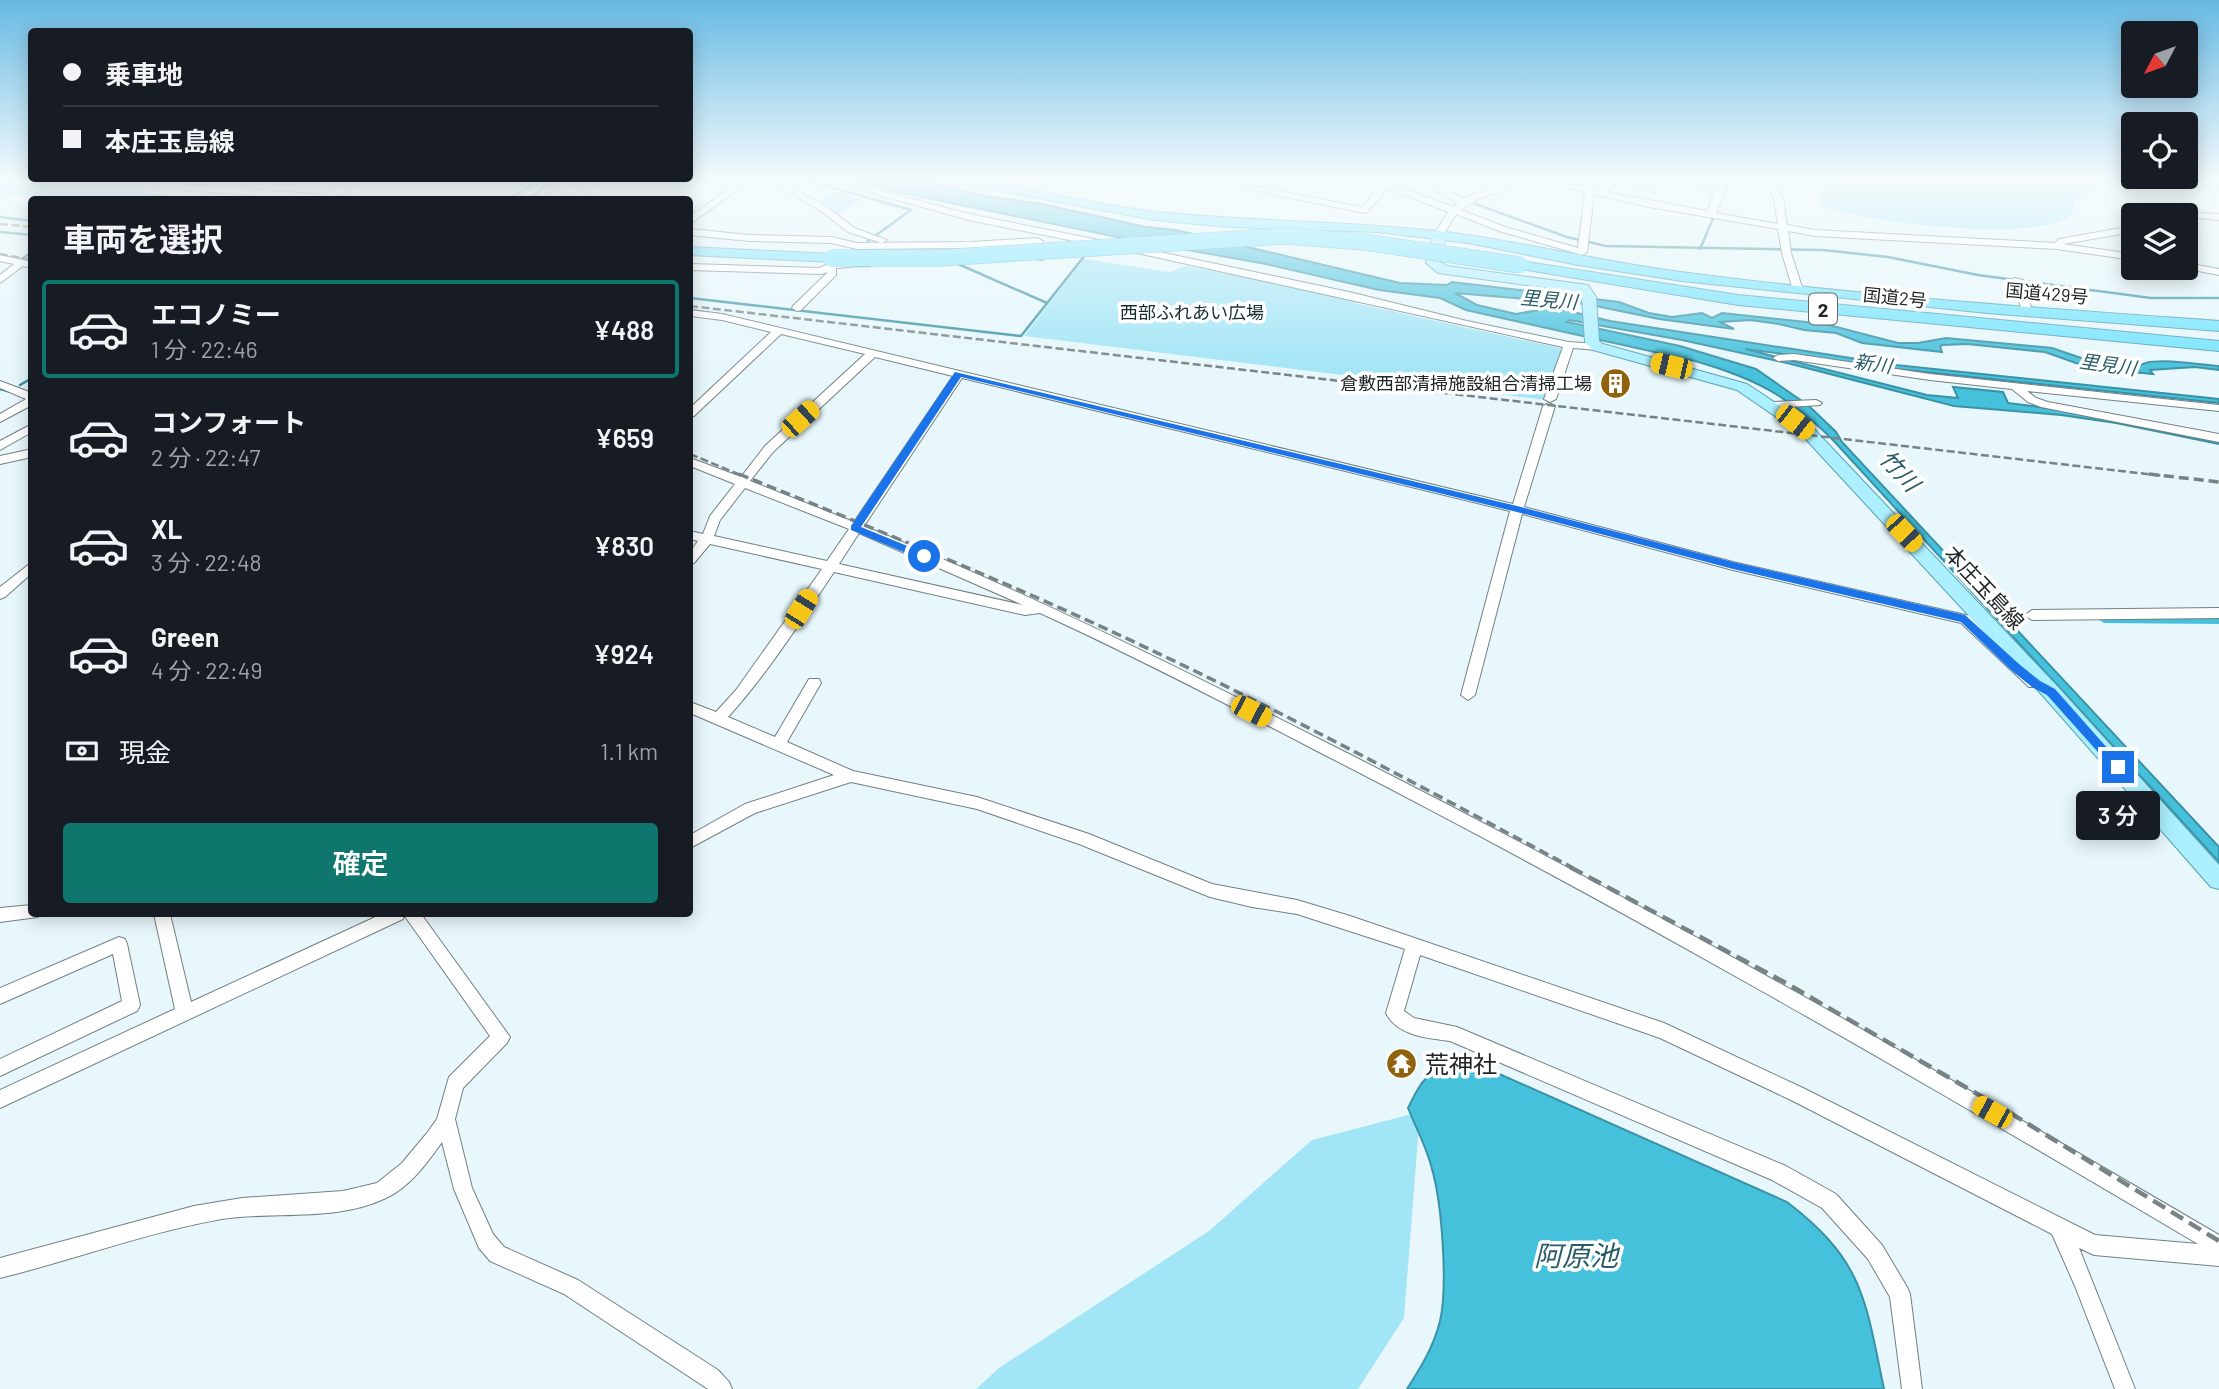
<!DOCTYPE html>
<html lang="ja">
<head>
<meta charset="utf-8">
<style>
	:root { --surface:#171b24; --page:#20242c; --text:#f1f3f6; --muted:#9ea1a6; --line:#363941; --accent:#0f766e }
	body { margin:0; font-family:Barlow,"Noto Sans JP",sans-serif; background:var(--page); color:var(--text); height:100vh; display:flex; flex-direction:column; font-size:26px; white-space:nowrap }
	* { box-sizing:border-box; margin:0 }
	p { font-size:23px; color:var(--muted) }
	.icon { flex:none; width:38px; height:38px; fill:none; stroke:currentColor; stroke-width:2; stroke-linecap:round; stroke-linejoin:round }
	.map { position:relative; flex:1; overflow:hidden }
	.sheet { position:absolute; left:28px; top:196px; width:665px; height:721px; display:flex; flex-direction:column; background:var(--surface); border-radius:7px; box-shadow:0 4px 18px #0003 }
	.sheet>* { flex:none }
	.top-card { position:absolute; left:28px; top:28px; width:665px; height:154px; border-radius:7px; box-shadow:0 4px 18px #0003; display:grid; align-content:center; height:154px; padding:0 35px; background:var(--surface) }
	.needle { width:46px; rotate:229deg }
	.controls { position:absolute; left:2121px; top:21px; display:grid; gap:14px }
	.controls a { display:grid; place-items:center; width:77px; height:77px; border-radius:7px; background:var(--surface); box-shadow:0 4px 18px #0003; font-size:35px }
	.end { position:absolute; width:32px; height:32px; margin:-16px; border:9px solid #1a73e8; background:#fff; box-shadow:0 0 0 4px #fff }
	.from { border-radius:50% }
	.bubble { position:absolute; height:49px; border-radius:7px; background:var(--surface); box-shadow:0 4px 18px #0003; font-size:23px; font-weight:600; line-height:49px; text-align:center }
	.car { position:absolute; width:21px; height:42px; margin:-21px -10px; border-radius:9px; box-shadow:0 0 5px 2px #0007; background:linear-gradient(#f5c518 24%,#345 0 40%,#f5c518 0 76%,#345 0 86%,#f5c518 0) }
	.top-card b { display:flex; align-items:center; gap:24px; height:66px; font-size:26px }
	.top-card b+b { border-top:2px solid var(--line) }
	.top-card i { width:18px; height:18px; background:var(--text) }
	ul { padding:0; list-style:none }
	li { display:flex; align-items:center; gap:21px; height:98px; margin:0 14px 10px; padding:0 21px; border:4px solid transparent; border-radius:7px }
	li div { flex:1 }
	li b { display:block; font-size:26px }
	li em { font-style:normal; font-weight:600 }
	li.current { border-color:var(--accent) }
	li>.icon { width:63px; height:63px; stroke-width:1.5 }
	h2 { padding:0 35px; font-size:32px; line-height:84px }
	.pay { display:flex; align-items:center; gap:18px; height:77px; padding:0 35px; font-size:26px }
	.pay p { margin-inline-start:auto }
	.primary-button { display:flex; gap:14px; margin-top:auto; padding:14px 35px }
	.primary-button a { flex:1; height:80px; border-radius:7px; background:var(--accent); color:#fff; font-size:28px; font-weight:600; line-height:80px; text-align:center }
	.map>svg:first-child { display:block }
	.green { fill:#a2e5f6 }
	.water { fill:#46c1dc; stroke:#3b92a6; stroke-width:2 }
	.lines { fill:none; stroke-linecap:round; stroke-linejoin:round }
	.stream { stroke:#3b92a6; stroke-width:2.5 }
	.canal { fill:#46c1dc; fill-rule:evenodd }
	.minor-casing { stroke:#728084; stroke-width:2 }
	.major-casing { stroke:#57a2b3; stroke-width:2 }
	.highway-casing { stroke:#57a2b3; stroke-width:2 }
	.minor { fill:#fff; fill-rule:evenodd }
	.major { fill:#aceffe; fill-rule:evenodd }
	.highway { fill:#75e4fe; fill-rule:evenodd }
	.rail-far2 { stroke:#788385; stroke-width:2.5; stroke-dasharray:8 3.5; stroke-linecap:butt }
	.rail-far1 { stroke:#788385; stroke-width:3.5; stroke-dasharray:10 5; stroke-linecap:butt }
	.rail { stroke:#788385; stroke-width:4.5; stroke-dasharray:14 7; stroke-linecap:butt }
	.highway-bridge-casing { stroke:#57a2b3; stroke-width:17; stroke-linecap:butt }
	.highway-bridge { stroke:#75e4fe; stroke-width:16 }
	.route { fill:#1a73e8 }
	.labels { text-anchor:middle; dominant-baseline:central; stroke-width:7; stroke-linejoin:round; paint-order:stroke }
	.far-street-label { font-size:18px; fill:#202628; stroke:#fff }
	.far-park-label { font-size:18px; fill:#182d32; stroke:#fff }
	.far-poi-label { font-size:18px; fill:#202628; stroke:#fff; text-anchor:end }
	.far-water-label { font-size:19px; font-style:italic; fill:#295c68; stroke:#fff }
	.shield { fill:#fff; stroke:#636768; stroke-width:2 }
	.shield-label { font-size:19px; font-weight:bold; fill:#202628 }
	.street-label { font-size:21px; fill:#202628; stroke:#fff }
	.water-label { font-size:23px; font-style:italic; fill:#295c68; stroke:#fff }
	.near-poi-label { font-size:24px; fill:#202628; stroke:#fff; text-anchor:start }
	.near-water-label { font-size:28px; font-style:italic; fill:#295c68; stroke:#fff }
</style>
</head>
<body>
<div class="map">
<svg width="2219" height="1389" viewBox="0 0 2219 1389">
	<rect width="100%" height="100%" fill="#e7f7fb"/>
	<path class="green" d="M 1621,179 L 1663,179 L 1716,190 L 1715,194 L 1663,182 L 1656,195 L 1614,185 Z
		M 1830,179 L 2118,179 L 2075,201 L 2072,215 C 2035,244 1869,222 1824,207 L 1818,201 L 1830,185 Z
		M 833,191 L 861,199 L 837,215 L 818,202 Z
		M 1084,259 L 1170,272 L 1186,266 L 1348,296 L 1355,303 L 1564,349 L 1544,396 L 1547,400 L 1024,336 Z
		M 1420,1112 L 1404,1318 L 1358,1389 L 976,1389 L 999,1368 L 1209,1231 L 1312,1140 Z"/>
	<path class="water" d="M 851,179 L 920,179 L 985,196 L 1037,203 L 1146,227 L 1176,230 L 1400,283 L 1447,285 L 1452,282 L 1619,302 L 1649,313 L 1672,317 L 1702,313 L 1712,318 L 1722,313 L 1825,324 L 1898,343 L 1918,343 L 1946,338 L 2052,348 L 2093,362 L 2138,367 C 2148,355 2202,365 2219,366 L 2219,370 L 2195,367 L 2150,370 L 2153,374 L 2090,368 L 2045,352 L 1967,344 L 1943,345 L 1940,346 L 1942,352 L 1862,343 L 1836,333 L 1804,330 L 1779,324 L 1750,320 L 1720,322 L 1734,329 L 1659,319 L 1586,304 L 1455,293 L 1477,305 L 1516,314 L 1545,309 L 1565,310 L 1610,321 L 1896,365 L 2219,399 L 2219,403 L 1897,369 L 1745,349 L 1927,395 L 1958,398 L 1953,387 L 2003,392 L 2008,403 L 2055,409 L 2219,440 L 2219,444 L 2116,423 L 2061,415 L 1954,406 L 1787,363 L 1682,340 L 1569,320 L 1567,322 L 1680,346 L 1756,369 L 1809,406 L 1836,432 L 1842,442 L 2219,847 L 2219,862 L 1833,440 C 1789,396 1754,378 1695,361 L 1466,310 L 1440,298 L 1379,290 L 1266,264 L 1137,241 L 888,190 Z
		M 1460,1064 L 1477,1064 L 1787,1202 C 1864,1261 1865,1299 1884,1389 L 1407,1389 C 1421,1367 1434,1346 1440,1321 C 1448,1286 1442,1204 1432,1169 C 1427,1148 1416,1128 1408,1108 C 1422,1080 1427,1069 1460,1064 Z"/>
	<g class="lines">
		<path class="stream" d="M 186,179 L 214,188
			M 802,179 L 911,210 L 868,241
			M 353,184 L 360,179
			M 284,192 L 389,200
			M 1724,193 L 1729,179
			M 508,200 L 539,179
			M 528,200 L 555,179
			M 1470,202 L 1567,237 L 1606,246 L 1823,250 L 1888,257 L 1978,275 L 2151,298 L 2219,298
			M 708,211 L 752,179
			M 0,217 L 32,221
			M 0,232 L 32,235
			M 1700,249 L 1714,216
			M 19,261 L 32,252
			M 958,264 L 1047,303
			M 849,266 L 870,266
			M 690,298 L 1021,336 L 1086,254
			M 690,310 L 725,315
			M 20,385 L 32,378
			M 0,389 L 11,392"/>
		<path class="canal" d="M 2104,615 L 2219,616 L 2219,624 L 2104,623 L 2098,619 Z"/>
		<defs>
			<path id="minor" d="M 154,179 L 164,179 L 161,183 L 324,195 L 350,179 L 360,179 L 336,196 L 362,200 L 315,200 L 156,188 L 150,183 Z
				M 541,179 L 551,179 L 526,200 L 516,200 Z
				M 567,179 L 577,179 L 552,200 L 542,200 Z
				M 586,179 L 594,179 L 593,186 L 577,200 L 567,200 L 586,183 Z
				M 742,179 L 752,179 L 690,224 L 690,217 Z
				M 767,179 L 778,179 L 827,207 L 854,228 L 887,240 L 882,243 L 848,232 L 821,211 Z
				M 820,179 L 835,179 L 974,215 L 1104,241 L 1109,244 L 1104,247 L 973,221 Z
				M 1199,179 L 1218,179 L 1362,207 L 1380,186 L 1367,179 L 1384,181 L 1394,179 L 1392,184 L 1453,207 L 1458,203 L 1417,179 L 1428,179 L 1464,199 C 1514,173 1545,178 1598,190 L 1611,179 L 1621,179 L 1607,192 L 1707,211 L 1720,179 L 1729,179 L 1716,213 L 1778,224 L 1774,199 L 1764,179 L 1773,179 L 1783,199 L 1787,225 L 1815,230 L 2055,243 L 2059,239 L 2133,226 L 2133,232 L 2063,244 L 2133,254 L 2133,260 L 2057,249 L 1815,236 L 1788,231 L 1791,253 L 1802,287 L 1797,290 L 1792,287 L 1782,253 L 1778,229 L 1649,207 L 1594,194 L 1587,252 L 1582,255 L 1499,231 L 1456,214 L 1442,237 L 1436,237 L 1434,235 L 1448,212 L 1388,188 L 1367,212 L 1364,213 ZM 1535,180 L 1585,192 L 1578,248 L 1505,227 L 1461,210 L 1480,198 Z
				M 2212,179 L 2219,179 L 2219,186 Z
				M 2172,212 L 2219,214 L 2219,220 L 2167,215 Z
				M 690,229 L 749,235 L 831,237 L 857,243 L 970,242 L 1038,238 L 1043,241 L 1047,257 L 1042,260 L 1036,259 L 1034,244 L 970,248 L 857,249 L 831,243 L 749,241 L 690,235 Z
				M 1131,246 L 1349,292 L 1467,321 L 1569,342 L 1598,344 L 1603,347 L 1598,350 L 1573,348 L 1556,399 L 1550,402 L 1544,399 L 1563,347 L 1128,251 L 1128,247 Z
				M 0,255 L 32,262 L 32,268 L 23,266 L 0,283 L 0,275 L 14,264 L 0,261 Z
				M 836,261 L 851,261 L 856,264 L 851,267 L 836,268 L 836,275 L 801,310 L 797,311 L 792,308 L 793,306 L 828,272 L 821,274 L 690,270 L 690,264 L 819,268 Z
				M 2186,263 L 2219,269 L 2219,275 L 2183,268 L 2186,268 Z
				M 2014,278 L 2023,280 L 2032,311 L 2031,313 L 2022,311 L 2013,280 Z
				M 690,310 L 722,314 L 1513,504 L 1543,406 L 1549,403 L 1555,406 L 1524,507 L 1733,562 L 1970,616 L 2039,679 L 2041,683 L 2039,687 L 2029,687 L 1961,623 L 1733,570 L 1522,514 L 1475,695 L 1468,700 L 1461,695 L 1510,511 L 962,378 L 864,526 C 1026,592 1182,669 1337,748 C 1637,899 1929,1065 2219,1235 L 2219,1266 L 2094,1255 L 2079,1248 L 2135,1389 L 2115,1389 L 2075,1286 L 2052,1234 L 1793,1101 L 1660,1038 L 1420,955 L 1404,1011 L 1414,1018 L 1457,1027 L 1786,1166 L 1836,1194 L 1882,1245 L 1907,1287 L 1910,1294 L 1922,1389 L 1902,1389 L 1890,1297 L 1868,1259 L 1822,1208 L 1772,1180 L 1450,1041 C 1428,1038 1397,1036 1386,1013 L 1405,949 L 1297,914 L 1252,907 L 1210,897 L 1079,844 L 977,809 L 851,782 L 755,813 L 690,848 L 690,835 L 745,804 L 834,775 L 690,713 L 690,702 L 716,712 L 736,690 L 822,569 L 710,544 L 694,563 L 690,564 L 690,552 L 698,541 L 690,539 L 690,531 L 703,534 L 710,516 L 735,484 L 690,466 L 690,458 L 741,477 L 765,446 L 865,354 L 781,334 L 694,416 L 690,417 L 690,408 L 771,332 L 722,320 L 690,316 ZM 875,357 L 953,376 L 854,522 L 750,481 L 773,452 ZM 745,488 L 849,529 L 827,561 L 714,536 L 720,520 ZM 859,533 L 1023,605 L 839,564 ZM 834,572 L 1025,615 L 1040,613 C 1134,656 1227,704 1319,752 C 1618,905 1909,1073 2198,1244 L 2095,1235 L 1805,1089 L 1664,1023 L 1350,916 L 1297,900 L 1212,884 L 1089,834 L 977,797 L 853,771 L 787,742 L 821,683 L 819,679 L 809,679 L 775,737 L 728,717 C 768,673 801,621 834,572 Z
				M 1794,354 L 1930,374 L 2219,405 L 2219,411 L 2027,391 L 2036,398 L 2048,402 L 2219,434 L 2219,442 L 2041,407 L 2028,402 L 2012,389 L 1930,380 L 1794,360 L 1778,361 L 1773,358 L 1778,355 Z
				M 0,381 L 32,393 L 32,405 L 0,422 L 0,414 L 26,399 L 0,388 Z
				M 1816,400 L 1822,403 L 1820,405 L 1772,408 L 1766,405 L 1772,402 Z
				M 32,424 L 32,432 L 0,450 L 0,441 Z
				M 32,449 L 32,457 L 0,464 L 0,456 Z
				M 32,562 L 32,573 L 5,597 L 0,599 L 0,587 Z
				M 2219,608 L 2219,618 L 2032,620 L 2025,615 L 2032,610 Z
				M 32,905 L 32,914 L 39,914 L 38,917 L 0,922 L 0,908 Z
				M 154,914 L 170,914 L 191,1002 L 382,914 L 421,914 L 510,1037 L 507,1043 L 463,1088 L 455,1119 L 472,1188 L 493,1234 L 504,1247 L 578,1280 L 718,1370 L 729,1382 L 732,1389 L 708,1389 L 564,1294 L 490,1261 L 479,1248 L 454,1189 L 442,1142 C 427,1163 410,1187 386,1198 C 336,1222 276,1211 222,1219 C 147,1232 74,1260 0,1278 L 0,1258 L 194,1206 L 242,1198 L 343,1191 L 377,1183 L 402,1163 L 427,1133 L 437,1119 L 449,1077 L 490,1036 L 404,915 L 403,919 L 0,1108 L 0,1090 L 175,1009 Z
				M 119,937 L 125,939 L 127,944 L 140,1005 L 137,1011 L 0,1076 L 0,1059 L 122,1001 L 113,954 L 0,1004 L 0,988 Z"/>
			<path id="major" d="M 1439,231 L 1446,235 L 1440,262 L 1447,266 L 1588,285 L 1596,297 L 1599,341 L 1603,344 L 1747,384 L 1813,428 L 2058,687 L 2219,865 L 2219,889 L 2211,887 L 2044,697 L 1801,434 L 1737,390 L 1593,350 L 1585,342 L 1582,297 L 1578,292 L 1438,273 L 1426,263 L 1432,235 Z"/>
			<path id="highway" d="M 950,179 L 979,179 C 1039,190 1099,206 1158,212 C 1254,222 1351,221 1446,232 C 1525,242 1602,262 1681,272 C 1860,296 2040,308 2219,321 L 2219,331 L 1987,313 L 1682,281 L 1578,265 L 1468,243 L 1377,232 L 1229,227 L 1154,220 L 957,183 Z
				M 143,194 L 166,196 L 172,200 L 137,200 L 138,195 Z
				M 690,247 L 831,254 L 838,258 L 831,262 L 690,255 Z
				M 1520,261 L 1738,295 L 2219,341 L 2219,351 L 1738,305 L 1515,268 L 1513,265 Z"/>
		</defs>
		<use href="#minor" class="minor-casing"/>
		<use href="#major" class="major-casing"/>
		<use href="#highway" class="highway-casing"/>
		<use href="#minor" class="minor"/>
		<use href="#major" class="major"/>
		<use href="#highway" class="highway"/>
		<path class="rail-far2" d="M 0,224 L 32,227
			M 0,254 L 32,260
			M 690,306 L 2164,476
			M 690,454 L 743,476"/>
		<path class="rail-far1" d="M 739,474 C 877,530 1015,585 1149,649 C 1293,717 1433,793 1573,868
			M 2149,474 L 2219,482"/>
		<path class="rail" d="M 1570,867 L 1784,982 L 2012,1114 L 2219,1241"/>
		<defs>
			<path id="highway-bridge" d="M 0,184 L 143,198
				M 831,258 L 938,258 L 1284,236 L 1364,242 L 1520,265"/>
		</defs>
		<use href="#highway-bridge" class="highway-bridge-casing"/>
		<use href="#highway-bridge" class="highway-bridge"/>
	</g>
	<linearGradient id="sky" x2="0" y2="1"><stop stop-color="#67b9e3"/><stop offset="0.48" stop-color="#f4fbfd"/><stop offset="1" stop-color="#f4fbfd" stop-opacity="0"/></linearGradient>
	<rect width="2219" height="374" fill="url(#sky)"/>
	<path class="route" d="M 955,372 L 1517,506 L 1733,562 L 1965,615 L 2019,664 L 2040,681 L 2055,689 L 2124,767 L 2118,772 L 2114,770 L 2047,695 L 2032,687 L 2011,670 L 1961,622 L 1733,569 L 1517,512 L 961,377 L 861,527 L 927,554 L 927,559 L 920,559 L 851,530 L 851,526 Z"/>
	<defs>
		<symbol id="building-disc" viewBox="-11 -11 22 22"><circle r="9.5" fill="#90620d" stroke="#fff"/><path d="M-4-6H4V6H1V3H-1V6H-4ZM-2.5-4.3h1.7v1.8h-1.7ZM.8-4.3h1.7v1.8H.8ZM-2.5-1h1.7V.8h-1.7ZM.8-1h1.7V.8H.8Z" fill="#fff"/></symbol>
		<symbol id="temple-disc" viewBox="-11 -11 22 22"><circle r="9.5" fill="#90620d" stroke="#fff"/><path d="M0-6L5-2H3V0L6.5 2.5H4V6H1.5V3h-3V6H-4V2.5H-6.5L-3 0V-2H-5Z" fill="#fff"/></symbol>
	</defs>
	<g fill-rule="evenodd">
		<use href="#building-disc" x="1598" y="366" width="35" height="35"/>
		<use href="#temple-disc" x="1384" y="1046" width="35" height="35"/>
	</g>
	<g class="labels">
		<g class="far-street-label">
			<text transform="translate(2047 293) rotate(5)">国道429号</text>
			<text transform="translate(1895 297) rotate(6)">国道2号</text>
		</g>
		<g class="far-park-label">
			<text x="1192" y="312">西部ふれあい広場</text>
		</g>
		<g class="far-poi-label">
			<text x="1592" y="383">倉敷西部清掃施設組合清掃工場</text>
		</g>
		<g class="far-water-label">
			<text transform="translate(1549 299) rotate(5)">里見川</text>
			<text transform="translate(1873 363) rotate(8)">新川</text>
			<text transform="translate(2108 364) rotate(8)">里見川</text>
		</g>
		<rect class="shield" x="1809" y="293.5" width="28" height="31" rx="5"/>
		<g class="shield-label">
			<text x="1823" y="309">2</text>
		</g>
		<g class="street-label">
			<text transform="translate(1985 587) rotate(47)">本庄玉島線</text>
		</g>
		<g class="water-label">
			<text transform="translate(1900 470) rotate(47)">竹川</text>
		</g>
		<g class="near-poi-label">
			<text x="1425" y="1063">荒神社</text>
		</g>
		<g class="near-water-label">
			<text x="1576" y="1255">阿原池</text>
		</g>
	</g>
</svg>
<div class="controls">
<a><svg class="needle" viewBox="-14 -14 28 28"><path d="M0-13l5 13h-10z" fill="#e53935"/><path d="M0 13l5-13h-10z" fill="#9ea1a6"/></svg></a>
<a><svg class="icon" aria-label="locate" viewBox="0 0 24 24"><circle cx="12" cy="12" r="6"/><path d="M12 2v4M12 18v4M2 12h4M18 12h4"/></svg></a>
<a><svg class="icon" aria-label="layers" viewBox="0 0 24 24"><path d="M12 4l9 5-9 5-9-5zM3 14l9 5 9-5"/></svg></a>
</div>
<i class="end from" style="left:924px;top:556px"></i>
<i class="end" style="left:2118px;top:767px"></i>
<div class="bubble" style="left:2076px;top:791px;width:84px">3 分</div>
<i class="car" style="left:1671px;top:366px;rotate:283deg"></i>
<i class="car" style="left:800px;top:419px;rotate:48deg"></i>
<i class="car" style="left:1795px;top:422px;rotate:128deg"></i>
<i class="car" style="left:1904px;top:533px;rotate:137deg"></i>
<i class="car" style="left:801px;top:609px;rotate:32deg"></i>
<i class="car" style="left:1251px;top:711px;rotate:117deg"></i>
<i class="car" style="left:1992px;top:1112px;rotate:299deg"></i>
<div class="top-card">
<b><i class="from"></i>乗車地</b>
<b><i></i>本庄玉島線</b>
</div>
<section class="sheet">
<h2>車両を選択</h2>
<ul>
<li class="current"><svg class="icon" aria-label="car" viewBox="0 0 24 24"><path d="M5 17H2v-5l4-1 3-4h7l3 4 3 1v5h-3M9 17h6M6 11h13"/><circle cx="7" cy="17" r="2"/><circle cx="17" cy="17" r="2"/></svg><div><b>エコノミー</b><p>1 分 · 22:46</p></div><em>¥488</em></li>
<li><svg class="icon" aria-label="car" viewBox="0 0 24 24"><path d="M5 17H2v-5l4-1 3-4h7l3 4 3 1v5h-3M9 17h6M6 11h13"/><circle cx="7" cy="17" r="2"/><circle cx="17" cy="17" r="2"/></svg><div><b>コンフォート</b><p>2 分 · 22:47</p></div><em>¥659</em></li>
<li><svg class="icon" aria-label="car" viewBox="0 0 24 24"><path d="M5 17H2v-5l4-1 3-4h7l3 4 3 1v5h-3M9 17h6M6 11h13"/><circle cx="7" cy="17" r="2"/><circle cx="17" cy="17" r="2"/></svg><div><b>XL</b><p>3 分 · 22:48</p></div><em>¥830</em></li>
<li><svg class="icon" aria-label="car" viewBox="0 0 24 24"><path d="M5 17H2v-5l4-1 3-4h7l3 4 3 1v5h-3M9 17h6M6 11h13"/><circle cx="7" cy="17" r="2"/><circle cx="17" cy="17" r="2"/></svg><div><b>Green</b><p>4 分 · 22:49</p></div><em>¥924</em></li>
</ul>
<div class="pay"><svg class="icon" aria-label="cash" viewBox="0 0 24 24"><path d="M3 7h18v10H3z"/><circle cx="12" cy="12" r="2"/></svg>現金<p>1.1 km</p></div>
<div class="primary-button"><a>確定</a></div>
</section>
</div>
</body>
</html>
